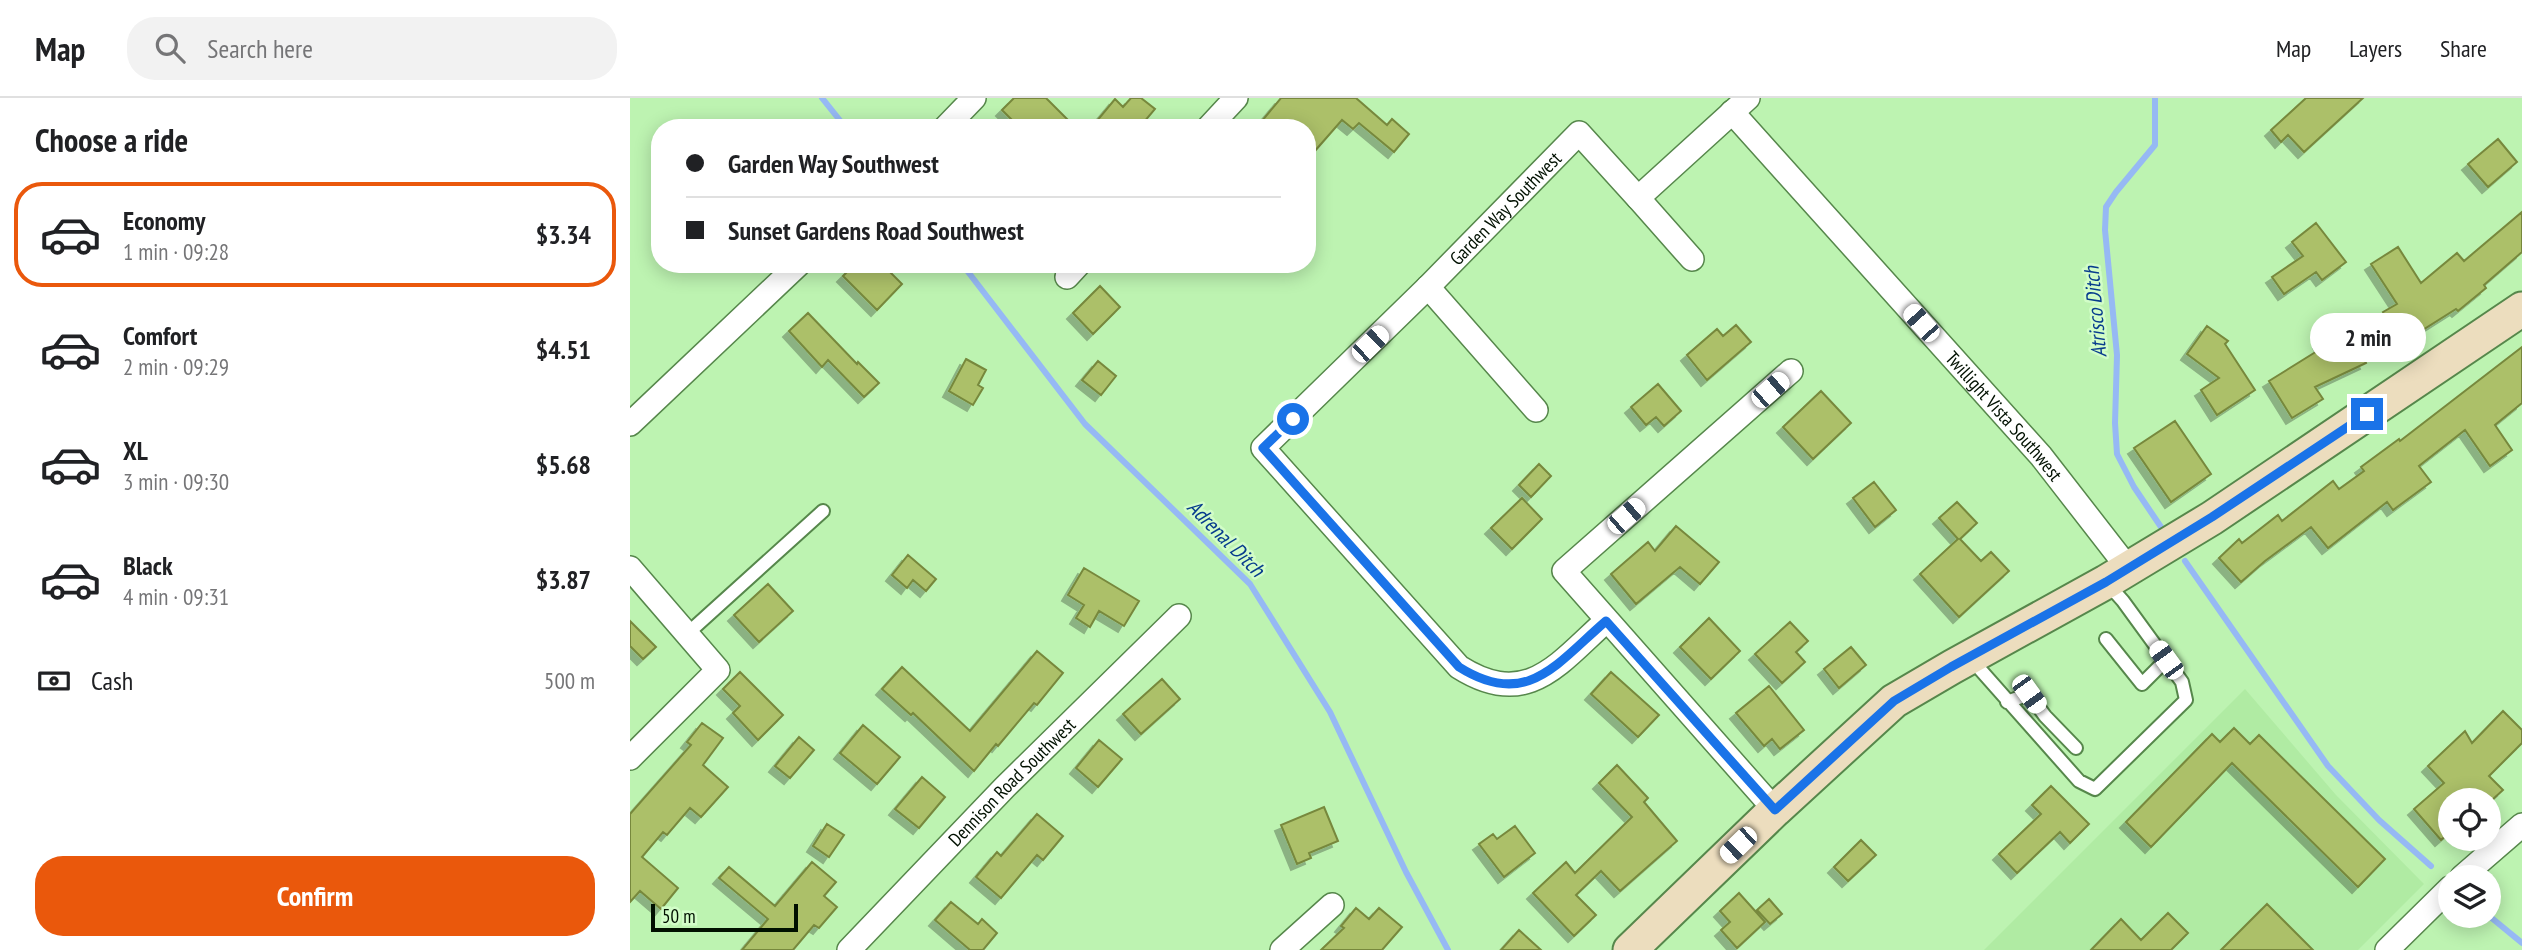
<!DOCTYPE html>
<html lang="en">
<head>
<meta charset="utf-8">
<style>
	:root { --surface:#fff; --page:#f2f2f2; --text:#202124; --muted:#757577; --line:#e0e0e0; --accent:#ea580c }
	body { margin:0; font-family:"PT Sans Narrow",sans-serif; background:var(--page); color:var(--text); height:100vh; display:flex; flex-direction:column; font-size:26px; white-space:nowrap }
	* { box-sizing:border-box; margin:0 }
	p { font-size:23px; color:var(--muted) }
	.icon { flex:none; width:38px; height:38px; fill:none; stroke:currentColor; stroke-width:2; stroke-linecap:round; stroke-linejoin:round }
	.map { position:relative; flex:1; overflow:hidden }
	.panel { display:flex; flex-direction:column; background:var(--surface); width:630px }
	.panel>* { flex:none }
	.banner { position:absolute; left:21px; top:21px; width:665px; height:154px; border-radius:28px; box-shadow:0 4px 18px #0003; display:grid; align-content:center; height:154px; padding:0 35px; background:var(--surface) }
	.controls { position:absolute; left:1808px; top:690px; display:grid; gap:14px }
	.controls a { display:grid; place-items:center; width:63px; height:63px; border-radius:50%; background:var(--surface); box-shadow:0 4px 18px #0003; font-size:35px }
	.scale { position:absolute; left:21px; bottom:18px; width:147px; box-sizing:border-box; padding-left:7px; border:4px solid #011000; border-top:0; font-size:19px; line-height:24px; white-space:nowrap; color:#011000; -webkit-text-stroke:5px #d2fdc8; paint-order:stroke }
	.end { position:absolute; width:32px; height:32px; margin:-16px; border:9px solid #1a73e8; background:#fff; box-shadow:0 0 0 4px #fff }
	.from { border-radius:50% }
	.bubble { position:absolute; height:49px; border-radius:24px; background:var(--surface); box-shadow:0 4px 18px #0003; font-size:23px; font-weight:700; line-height:49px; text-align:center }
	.car { position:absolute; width:21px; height:42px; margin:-21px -10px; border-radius:9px; box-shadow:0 0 5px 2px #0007; background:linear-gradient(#fff 24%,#345 0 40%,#fff 0 76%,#345 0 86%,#fff 0) }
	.banner b { display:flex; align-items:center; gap:24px; height:66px; font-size:26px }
	.banner b+b { border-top:2px solid var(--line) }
	.banner i { width:18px; height:18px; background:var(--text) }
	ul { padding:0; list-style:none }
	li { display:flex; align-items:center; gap:21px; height:105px; margin:0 14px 10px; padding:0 21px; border:4px solid transparent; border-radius:28px }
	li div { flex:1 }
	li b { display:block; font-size:26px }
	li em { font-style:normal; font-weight:700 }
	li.active { border-color:var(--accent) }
	li>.icon { width:63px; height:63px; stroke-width:1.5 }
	h2 { padding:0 35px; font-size:32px; line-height:84px }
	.pay { display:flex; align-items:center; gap:18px; height:77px; padding:0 35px; font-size:26px }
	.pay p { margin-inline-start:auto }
	.action { display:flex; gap:14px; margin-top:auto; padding:14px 35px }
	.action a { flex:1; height:80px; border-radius:28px; background:var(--accent); color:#fff; font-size:28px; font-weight:700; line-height:80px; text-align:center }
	header { display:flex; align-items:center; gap:42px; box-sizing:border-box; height:98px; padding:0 35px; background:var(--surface); border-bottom:2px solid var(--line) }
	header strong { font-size:33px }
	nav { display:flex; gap:38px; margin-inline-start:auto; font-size:24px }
	.search { width:490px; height:63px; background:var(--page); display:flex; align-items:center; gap:18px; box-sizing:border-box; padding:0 24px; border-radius:28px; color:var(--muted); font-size:26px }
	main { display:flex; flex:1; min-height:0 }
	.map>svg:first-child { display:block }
	.built { fill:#b0eba3 }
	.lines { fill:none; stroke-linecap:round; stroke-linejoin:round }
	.stream { stroke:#96b9f4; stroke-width:6 }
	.building { fill:#acc069; stroke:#77883c; stroke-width:2; filter:url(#shadow) }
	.lane-casing { stroke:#56874b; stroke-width:16 }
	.street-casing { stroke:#56874b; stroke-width:26 }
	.secondary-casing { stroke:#56874b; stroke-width:37 }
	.lane { stroke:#fff; stroke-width:12 }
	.street { stroke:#fff; stroke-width:23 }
	.secondary { stroke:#ecddbe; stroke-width:33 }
	.route { stroke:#1a73e8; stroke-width:9 }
	.labels { text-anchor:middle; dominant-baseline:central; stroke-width:5; stroke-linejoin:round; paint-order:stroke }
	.street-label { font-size:19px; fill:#011000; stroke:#d2fdc8 }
	.water-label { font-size:21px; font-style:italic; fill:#073c8d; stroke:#d2fdc8 }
</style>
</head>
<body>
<header>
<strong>Map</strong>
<div class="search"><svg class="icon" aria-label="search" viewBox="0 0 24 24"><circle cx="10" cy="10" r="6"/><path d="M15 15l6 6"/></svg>Search here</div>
<nav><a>Map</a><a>Layers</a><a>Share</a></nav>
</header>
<main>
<section class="panel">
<h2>Choose a ride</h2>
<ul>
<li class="active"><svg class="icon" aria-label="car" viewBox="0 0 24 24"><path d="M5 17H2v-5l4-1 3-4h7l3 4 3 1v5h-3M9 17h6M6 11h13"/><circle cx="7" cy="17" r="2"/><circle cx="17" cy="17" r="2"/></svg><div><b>Economy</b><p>1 min · 09:28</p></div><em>$3.34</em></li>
<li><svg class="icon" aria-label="car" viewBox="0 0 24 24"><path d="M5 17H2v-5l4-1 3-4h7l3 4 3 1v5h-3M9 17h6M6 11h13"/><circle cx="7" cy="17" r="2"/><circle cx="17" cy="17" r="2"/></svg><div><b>Comfort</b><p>2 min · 09:29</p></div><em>$4.51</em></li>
<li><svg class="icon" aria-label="car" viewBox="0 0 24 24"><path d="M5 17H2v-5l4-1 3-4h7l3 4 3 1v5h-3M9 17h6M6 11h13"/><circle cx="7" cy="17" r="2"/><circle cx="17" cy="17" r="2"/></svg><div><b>XL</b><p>3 min · 09:30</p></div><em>$5.68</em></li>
<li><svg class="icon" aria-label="car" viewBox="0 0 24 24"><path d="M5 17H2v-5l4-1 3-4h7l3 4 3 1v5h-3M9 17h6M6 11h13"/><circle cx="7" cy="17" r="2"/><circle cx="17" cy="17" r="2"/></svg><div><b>Black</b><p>4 min · 09:31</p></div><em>$3.87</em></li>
</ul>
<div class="pay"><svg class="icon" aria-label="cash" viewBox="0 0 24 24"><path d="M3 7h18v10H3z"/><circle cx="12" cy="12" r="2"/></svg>Cash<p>500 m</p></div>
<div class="action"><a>Confirm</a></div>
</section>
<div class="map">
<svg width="1892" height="852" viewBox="0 0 1892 852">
	<defs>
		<filter id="shadow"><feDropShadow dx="-6" dy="6" stdDeviation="0" flood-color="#0004"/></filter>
	</defs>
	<rect width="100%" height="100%" fill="#bdf3b1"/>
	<path class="built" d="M 1615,591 L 1706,697 L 1794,786 L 1728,852 L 1354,852 Z"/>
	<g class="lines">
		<path class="stream" d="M 192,0 L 216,30
			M 1525,0 L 1525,47 L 1486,94 L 1476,109 L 1475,132 L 1487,257 L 1485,325 L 1487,356 L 1504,389 L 1531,429
			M 332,166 L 455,326 L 620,486 L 700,614 L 776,774 L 818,852
			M 1555,463 L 1698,668 L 1749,722 L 1801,768
			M 1858,817 L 1892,845"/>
	</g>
	<path class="building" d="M 384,0 L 416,0 L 446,30 L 390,30 L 372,12 Z
		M 501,0 L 511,0 L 525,11 L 509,30 L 461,30 L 485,1 L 493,9 Z
		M 651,0 L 726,0 L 757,27 L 762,21 L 779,36 L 764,54 L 729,25 L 723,31 L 712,22 L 677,62 L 677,30 L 626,30 Z
		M 1676,0 L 1733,0 L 1674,54 L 1658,37 L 1651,44 L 1641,32 Z
		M 1868,41 L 1887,64 L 1858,89 L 1838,66 Z
		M 1892,114 L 1892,154 L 1854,187 L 1856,190 L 1828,213 L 1826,211 L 1772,245 L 1753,214 L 1767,206 L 1741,166 L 1768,149 L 1791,185 L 1827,155 L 1834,163 Z
		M 1686,125 L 1716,164 L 1692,182 L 1686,174 L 1654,196 L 1642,179 L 1673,158 L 1662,144 Z
		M 225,166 L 235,166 L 242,173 L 249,166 L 252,166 L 272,186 L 247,212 L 213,178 Z
		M 470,188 L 490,209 L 463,236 L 443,215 Z
		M 178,215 L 227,266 L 228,264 L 249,285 L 234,299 L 198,262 L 192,269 L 159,233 Z
		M 1106,227 L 1121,244 L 1077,282 L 1057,257 L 1087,231 L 1093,238 Z
		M 1577,228 L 1598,243 L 1595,246 L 1625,292 L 1587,317 L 1571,292 L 1589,280 L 1557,256 Z
		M 1719,230 L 1736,265 L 1685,289 L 1693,301 L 1662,320 L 1639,283 L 1692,250 L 1689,244 Z
		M 1892,249 L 1892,305 L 1865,327 L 1882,352 L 1860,368 L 1835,332 L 1789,368 L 1801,384 L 1763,412 L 1757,404 L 1698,450 L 1681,429 L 1635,463 L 1611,484 L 1589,460 L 1609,441 L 1612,445 L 1648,417 L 1652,423 L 1703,383 L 1709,391 L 1734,373 L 1731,369 L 1769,341 L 1770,343 Z
		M 336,261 L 356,272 L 348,287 L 353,290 L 343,307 L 319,293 Z
		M 468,263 L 486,278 L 471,297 L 452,282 Z
		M 1028,286 L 1051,313 L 1034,328 L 1026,319 L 1016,327 L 1001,309 Z
		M 1191,293 L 1221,325 L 1183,361 L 1153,329 Z
		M 1545,323 L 1581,376 L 1541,404 L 1504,350 Z
		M 909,366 L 921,378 L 901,399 L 889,387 Z
		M 1244,384 L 1266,412 L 1245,429 L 1223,400 Z
		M 892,400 L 912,421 L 882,451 L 861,430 Z
		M 1327,404 L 1347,425 L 1330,441 L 1351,463 L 1361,454 L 1379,473 L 1329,519 L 1290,476 L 1328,441 L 1309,420 Z
		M 1046,428 L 1089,464 L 1070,486 L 1050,469 L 1006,506 L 981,476 L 1018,444 L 1025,453 Z
		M 278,457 L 306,481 L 296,493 L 283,482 L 277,490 L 262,477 Z
		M 454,470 L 509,503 L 494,528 L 469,513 L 460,529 L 446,520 L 454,507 L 438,497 Z
		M 138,486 L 163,513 L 129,544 L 104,517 Z
		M 1079,520 L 1110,553 L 1081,581 L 1050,549 Z
		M 0,523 L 26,549 L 13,561 L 0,548 Z
		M 1160,524 L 1178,543 L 1166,554 L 1175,564 L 1152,585 L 1125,556 Z
		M 1221,549 L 1236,567 L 1209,590 L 1194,571 Z
		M 407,553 L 433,575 L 407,607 L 404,605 L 368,648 L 366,646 L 344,673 L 283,615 L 281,617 L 252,591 L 272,569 L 340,633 Z
		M 110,574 L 153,617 L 128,642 L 103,615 L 110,608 L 93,591 Z
		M 981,574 L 1029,617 L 1008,639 L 961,596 Z
		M 532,581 L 550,601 L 511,636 L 493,616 Z
		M 1139,588 L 1174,632 L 1150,651 L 1142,641 L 1134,648 L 1106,615 Z
		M 1873,613 L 1892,632 L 1892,645 L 1859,678 L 1873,692 L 1862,702 L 1820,702 L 1820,734 L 1811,742 L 1784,711 L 1814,685 L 1798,668 L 1835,633 L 1842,645 Z
		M 72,625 L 93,640 L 73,667 L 98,689 L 71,719 L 60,710 L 37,737 L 33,734 L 12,759 L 48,790 L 31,811 L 10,793 L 0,804 L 0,716 L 61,647 L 57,644 Z
		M 233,627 L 270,659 L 247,686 L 210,655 Z
		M 1604,630 L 1620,646 L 1629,637 L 1755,761 L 1728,789 L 1602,665 L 1521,749 L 1496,724 L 1582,636 L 1590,644 Z
		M 169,639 L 184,652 L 160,680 L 145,668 Z
		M 469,642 L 492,661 L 468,689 L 446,670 Z
		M 987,667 L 1018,700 L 1014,704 L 1047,743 L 990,793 L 971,773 L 946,797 L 966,817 L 944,838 L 903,795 L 936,764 L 945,775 L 1002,719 L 969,685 Z
		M 292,679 L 315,699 L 289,730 L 265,711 Z
		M 1421,688 L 1459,726 L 1440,745 L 1430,734 L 1387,775 L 1369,756 L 1411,716 L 1402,707 Z
		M 694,709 L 708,743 L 679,755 L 681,760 L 667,766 L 651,727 Z
		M 407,716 L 433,738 L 413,762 L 407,757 L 371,800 L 346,779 L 367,754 L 371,758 Z
		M 197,726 L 214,737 L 199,759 L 183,748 Z
		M 885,728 L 905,755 L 874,779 L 849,746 L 863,736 L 867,741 Z
		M 1231,742 L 1246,757 L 1218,783 L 1204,769 Z
		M 182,764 L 206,784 L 194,798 L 207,809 L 189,830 L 184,827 L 163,852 L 112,852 L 138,821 L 89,780 L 99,769 L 145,808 Z
		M 1109,795 L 1135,824 L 1107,850 L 1091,832 L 1100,824 L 1090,813 Z
		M 1139,801 L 1152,816 L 1140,826 L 1127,812 Z
		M 321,804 L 348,826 L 352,821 L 367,835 L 353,852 L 340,852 L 305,822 Z
		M 1637,806 L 1683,852 L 1591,852 Z
		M 726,810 L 739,821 L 749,810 L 772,829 L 752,852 L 691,852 L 714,830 L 711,828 Z
		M 1538,815 L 1558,835 L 1541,852 L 1461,852 L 1491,821 L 1511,842 Z
		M 889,832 L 911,852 L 871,852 Z"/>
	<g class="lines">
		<defs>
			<path id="lane" d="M 57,536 L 193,413
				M 1476,541 L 1512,586 L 1536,562
				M 1340,560 L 1449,683 L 1465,691 L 1556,602 L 1552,584 L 1493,503 L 1476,484
				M 1377,604 L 1399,596 L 1415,618 L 1446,650"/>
			<g id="street">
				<path id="s1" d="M 1102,14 L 1411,358 L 1498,470"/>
				<path d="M 315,30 L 344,0"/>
				<path d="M 578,30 L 606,0"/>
				<path d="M 1008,100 L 1062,161"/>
				<path d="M 437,179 L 449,166"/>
				<path d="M 798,189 L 906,312"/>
				<path d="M 0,326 L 169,166"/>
				<path d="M 0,470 L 88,572 L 0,660"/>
				<path id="s2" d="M 976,523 C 928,566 897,612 829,569 L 633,350 L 798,189 L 949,35 L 1008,100 L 1118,0"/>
				<path d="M 1145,712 L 934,473 L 1161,273"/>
				<path d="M 1832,779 L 1892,727"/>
				<path id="s3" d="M 219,852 L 375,689 L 549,518"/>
				<path d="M 652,852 L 702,807"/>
				<path d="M 1757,852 L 1820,790"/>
			</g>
			<path id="secondary" d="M 1000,852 L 1145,712 L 1264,603 L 1322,569 L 1476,484 L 1582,420 L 1892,211"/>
		</defs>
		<use href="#lane" class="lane-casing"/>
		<use href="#street" class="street-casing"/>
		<use href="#secondary" class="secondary-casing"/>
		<use href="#lane" class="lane"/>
		<use href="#street" class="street"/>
		<use href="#secondary" class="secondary"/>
	</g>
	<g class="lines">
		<path class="route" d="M 663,321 L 633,350 L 829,569 C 897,612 927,565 976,523 L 1145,712 L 1264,603 L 1321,569 L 1476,484 L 1582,419 L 1737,316"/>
	</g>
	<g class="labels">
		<g class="street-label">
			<text stroke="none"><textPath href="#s2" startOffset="807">Garden Way Southwest</textPath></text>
			<text stroke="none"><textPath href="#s1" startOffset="408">Twillight Vista Southwest</textPath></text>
			<text stroke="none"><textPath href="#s3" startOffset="234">Dennison Road Southwest</textPath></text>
		</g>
		<g class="water-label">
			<text transform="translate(1465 214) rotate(-95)">Atrisco Ditch</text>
			<text transform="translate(596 440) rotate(45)">Adrenal Ditch</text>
		</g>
	</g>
</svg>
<div class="controls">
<a><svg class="icon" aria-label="locate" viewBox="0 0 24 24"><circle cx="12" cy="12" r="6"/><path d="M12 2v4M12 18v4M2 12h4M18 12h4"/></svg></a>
<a><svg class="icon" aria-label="layers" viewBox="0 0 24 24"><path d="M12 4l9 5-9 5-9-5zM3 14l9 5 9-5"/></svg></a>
</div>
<div class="scale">50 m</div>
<i class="end from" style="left:663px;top:321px"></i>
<i class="end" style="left:1737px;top:316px"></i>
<div class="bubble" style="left:1680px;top:215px;width:116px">2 min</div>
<i class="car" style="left:1291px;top:225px;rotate:318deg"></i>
<i class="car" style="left:740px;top:246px;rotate:46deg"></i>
<i class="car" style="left:1140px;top:292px;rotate:49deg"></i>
<i class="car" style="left:996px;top:418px;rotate:49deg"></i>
<i class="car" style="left:1536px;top:562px;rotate:324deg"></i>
<i class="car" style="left:1399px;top:596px;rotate:144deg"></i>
<i class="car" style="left:1108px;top:747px;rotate:226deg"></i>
<div class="banner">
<b><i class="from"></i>Garden Way Southwest</b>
<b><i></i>Sunset Gardens Road Southwest</b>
</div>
</div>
</main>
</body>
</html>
